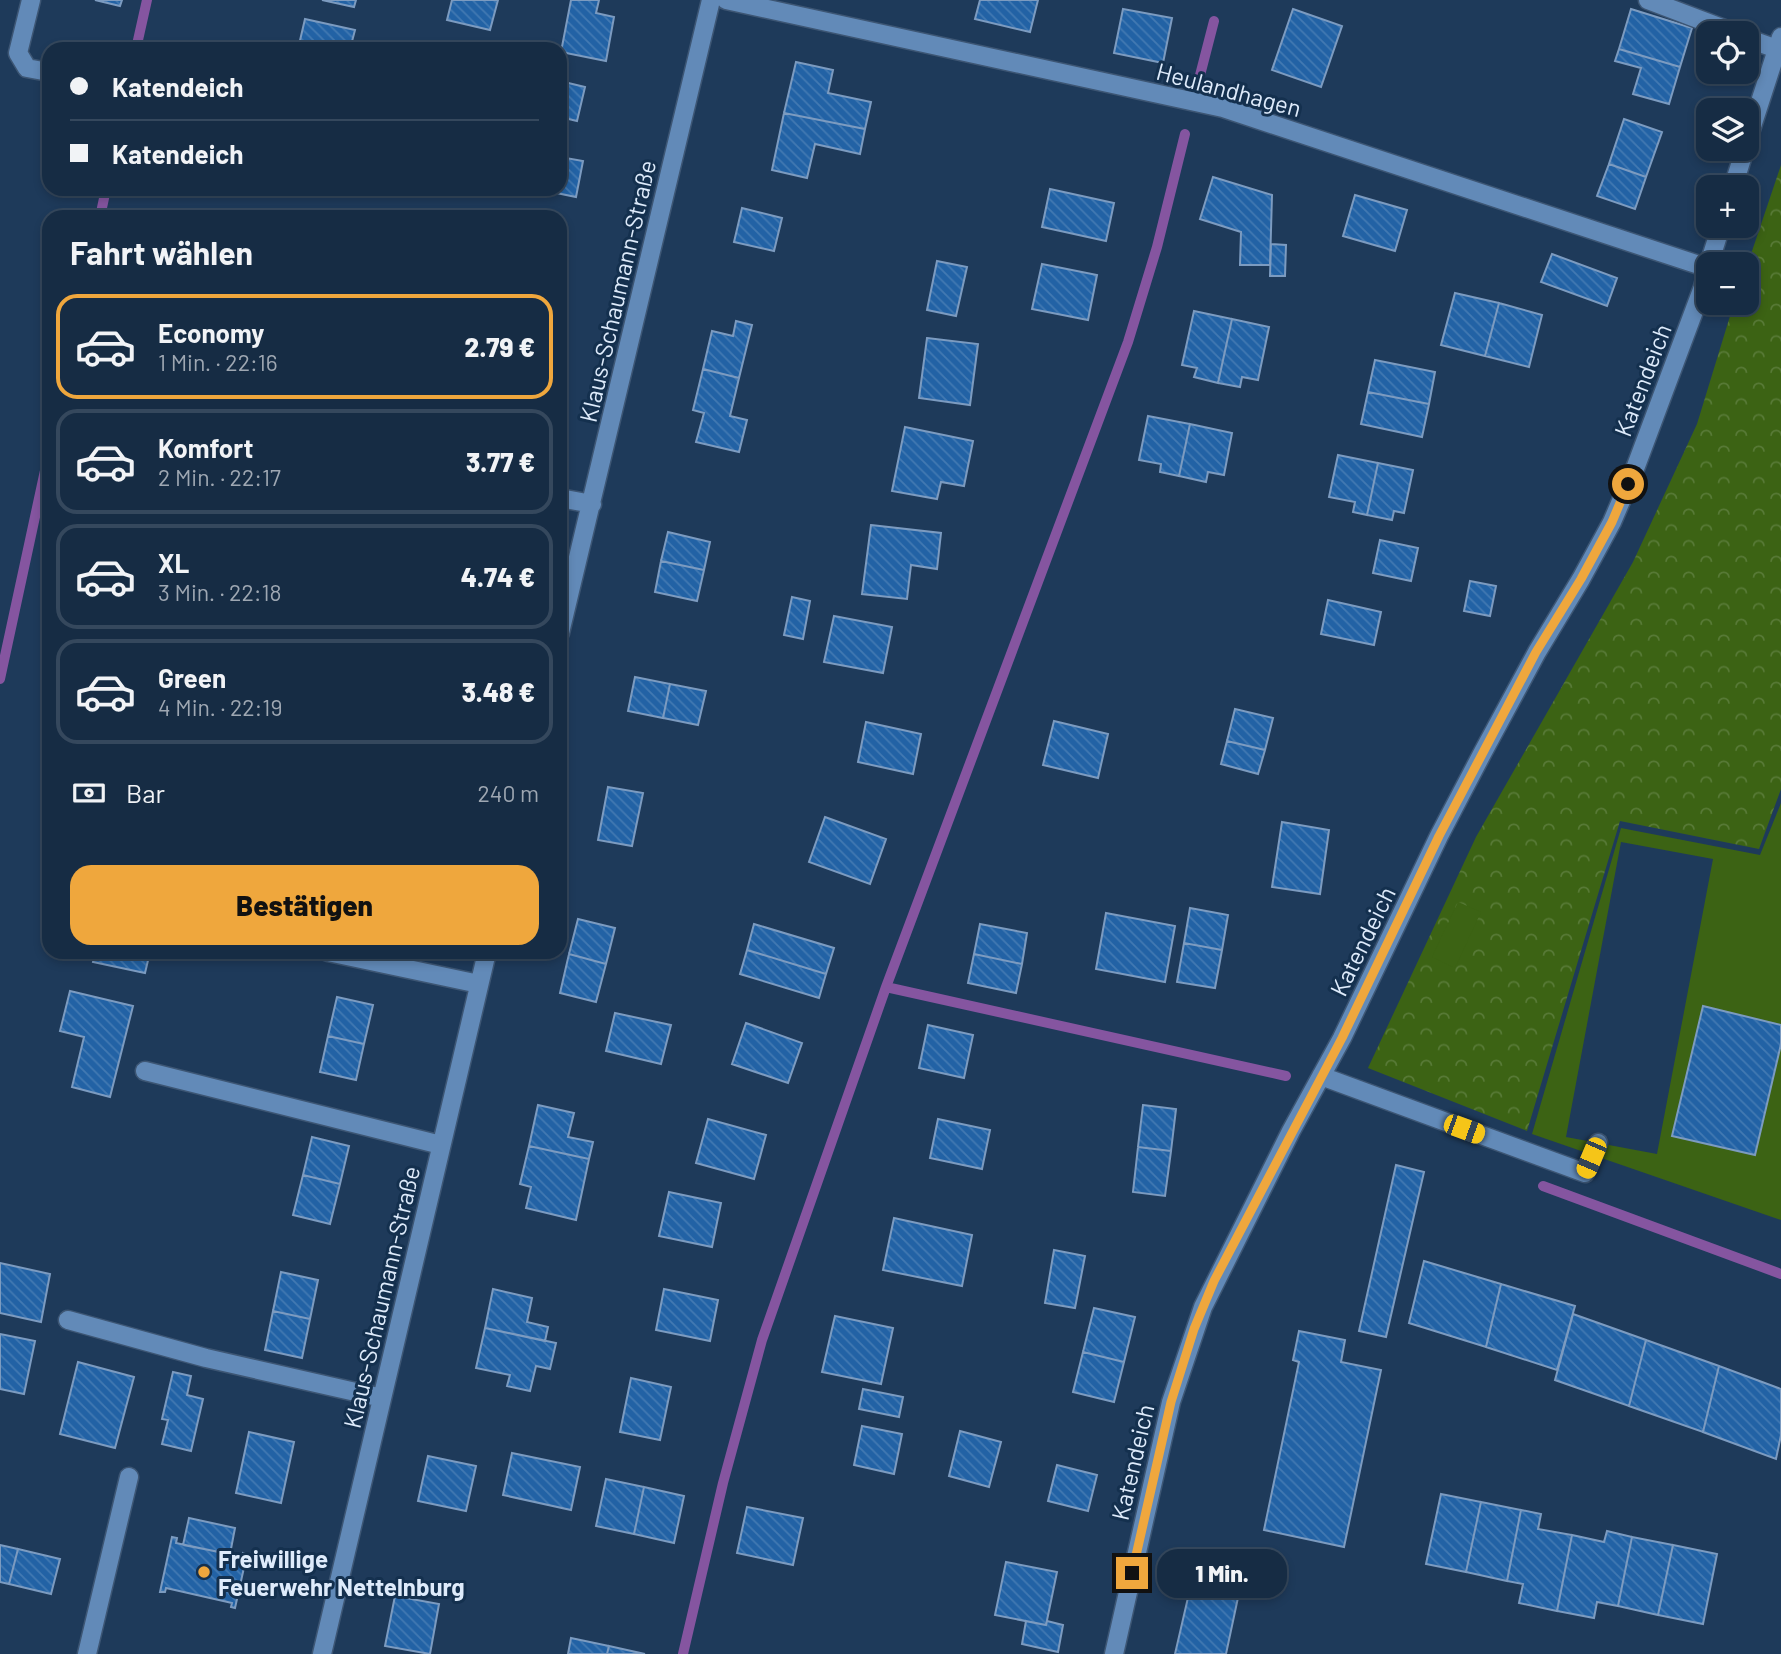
<!DOCTYPE html>
<html lang="de">
<head>
<meta charset="utf-8">
<style>
	:root { --surface:#162c44; --page:#1f344b; --text:#f1f3f6; --muted:#9ea7b2; --line:#35485d; --accent:#efa73d }
	body { margin:0; font-family:Barlow,sans-serif; background:var(--page); color:var(--text); height:100vh; display:flex; flex-direction:column; font-size:26px; white-space:nowrap }
	* { box-sizing:border-box; margin:0 }
	p { font-size:23px; color:var(--muted) }
	.icon { flex:none; width:38px; height:38px; fill:none; stroke:currentColor; stroke-width:2; stroke-linecap:round; stroke-linejoin:round }
	.map { position:relative; flex:1; overflow:hidden }
	.details { position:absolute; left:42px; top:210px; width:525px; height:749px; display:flex; flex-direction:column; background:var(--surface); border-radius:21px; box-shadow:0 4px 10px #0003,0 0 0 2px var(--line) }
	.details>* { flex:none }
	.guide { position:absolute; left:42px; top:42px; width:525px; height:154px; border-radius:21px; box-shadow:0 4px 10px #0003,0 0 0 2px var(--line); display:grid; align-content:center; height:154px; padding:0 28px; background:var(--surface) }
	.buttons { position:absolute; left:1696px; top:21px; display:grid; gap:14px }
	.buttons a { display:grid; place-items:center; width:63px; height:63px; border-radius:14px; background:var(--surface); box-shadow:0 4px 10px #0003,0 0 0 2px var(--line); font-size:35px }
	.end { position:absolute; width:32px; height:32px; margin:-16px; border:9px solid #efa73d; background:#111; box-shadow:0 0 0 4px #111 }
	.from { border-radius:50% }
	.bubble { position:absolute; height:49px; border-radius:21px; background:var(--surface); box-shadow:0 4px 10px #0003,0 0 0 2px var(--line); font-size:23px; font-weight:800; line-height:49px; text-align:center }
	.car { position:absolute; width:21px; height:42px; margin:-21px -10px; border-radius:9px; box-shadow:0 0 5px 2px #0007; background:linear-gradient(#f5c518 24%,#345 0 40%,#f5c518 0 76%,#345 0 86%,#f5c518 0) }
	.guide b { display:flex; align-items:center; gap:24px; height:66px; font-size:26px }
	.guide b+b { border-top:2px solid var(--line) }
	.guide i { width:18px; height:18px; background:var(--text) }
	ul { padding:0; list-style:none }
	li { display:flex; align-items:center; gap:21px; height:105px; margin:0 14px 10px; padding:0 14px; border:4px solid var(--line); border-radius:21px }
	li div { flex:1 }
	li b { display:block; font-size:26px }
	li em { font-style:normal; font-weight:800 }
	li.active { border-color:var(--accent) }
	li>.icon { width:63px; height:63px; stroke-width:1.5 }
	h2 { padding:0 28px; font-size:32px; line-height:84px }
	.pay { display:flex; align-items:center; gap:18px; height:77px; padding:0 28px; font-size:26px }
	.pay p { margin-inline-start:auto }
	.action { display:flex; gap:14px; margin-top:auto; padding:14px 28px }
	.action a { flex:1; height:80px; border-radius:21px; background:var(--accent); color:#111; font-size:28px; font-weight:800; line-height:80px; text-align:center }
	.map>svg:first-child { display:block }
	.park { fill:url(#park-crowns) }
	.garden { fill:#3c6314; fill-rule:evenodd }
	.lines { fill:none; stroke-linecap:round; stroke-linejoin:round }
	.stream { stroke:#8555a0; stroke-width:10 }
	.building { fill:url(#building-back-hatch); stroke:#7c9bc0; stroke-width:2 }
	.minor-casing { stroke:#3d5674; stroke-width:21 }
	.minor { stroke:#628ab8; stroke-width:18 }
	.route { stroke:#efa73d; stroke-width:9 }
	.poi-dot { fill:#efa73d; stroke:#14304e; stroke-width:2.5 }
	.labels { text-anchor:middle; dominant-baseline:central; stroke-width:6; stroke-linejoin:round; paint-order:stroke }
	.street-label { font-size:24px; fill:#deebfb; stroke:#14304e }
	.poi-label { font-size:24px; font-weight:bold; fill:#deebfb; stroke:#14304e; text-anchor:start }
</style>
</head>
<body>
<div class="map">
<svg width="1781" height="1654" viewBox="0 0 1781 1654">
	<defs>
		<pattern id="park-crowns" width="20" height="18" patternUnits="userSpaceOnUse" patternTransform="scale(1.75)"><rect width="20" height="18" fill="#3c6314"/><path d="M2 6a3 3 0 1 1 6 0M12 15a3 3 0 1 1 6 0" fill="none" stroke="#587a37"/></pattern>
		<pattern id="building-back-hatch" width="6" height="6" patternUnits="userSpaceOnUse" patternTransform="scale(1.75)"><rect width="6" height="6" fill="#2262a5"/><path d="M-1 5l2 2M0 0l6 6M5-1l2 2" fill="none" stroke="#4279b2"/></pattern>
	</defs>
	<rect width="100%" height="100%" fill="#1e3a5a"/>
	<path class="park" d="M 1781,165 L 1781,789 L 1759,849 L 1620,821 L 1527,1131 L 1368,1068 L 1476,837 L 1633,562 L 1697,424 L 1734,303 L 1746,303 L 1747,266 Z"/>
	<path class="garden" d="M 1781,803 L 1781,1220 L 1532,1134 L 1621,828 L 1760,855 ZM 1621,842 L 1713,859 L 1657,1154 L 1566,1137 Z
		M 1458,902 L 1481,912 L 1455,968 L 1432,957 Z"/>
	<g class="lines">
		<path class="stream" d="M 136,49 L 147,0
			M 1198,83 L 1214,21
			M 100,217 L 106,189
			M 0,679 L 49,452
			M 886,987 L 1286,1076
			M 1543,1186 L 1781,1274
			M 683,1654 L 723,1483 L 762,1340 L 886,987 L 1128,342 L 1157,247 L 1185,134"/>
	</g>
	<path class="building" d="M 95,0 L 122,0 L 120,6 Z
		M 322,0 L 356,0 L 354,7 Z
		M 452,0 L 498,0 L 490,30 L 447,20 Z
		M 571,0 L 599,0 L 596,13 L 614,17 L 606,61 L 561,52 Z
		M 980,0 L 1038,0 L 1030,32 L 975,19 Z
		M 1123,9 L 1172,18 L 1163,63 L 1114,53 Z
		M 1293,9 L 1342,26 L 1321,87 L 1272,70 Z
		M 1631,9 L 1692,28 L 1680,67 L 1619,49 Z
		M 305,19 L 355,30 L 350,49 L 298,49 Z
		M 170,42 L 199,49 L 168,49 Z
		M 1619,49 L 1680,67 L 1669,104 L 1633,94 L 1641,68 L 1615,61 Z
		M 796,62 L 833,70 L 828,93 L 871,102 L 865,129 L 784,113 Z
		M 560,81 L 585,87 L 577,121 L 560,117 Z
		M 784,113 L 865,129 L 860,154 L 815,144 L 807,178 L 772,170 Z
		M 1624,119 L 1662,132 L 1646,177 L 1609,164 Z
		M 560,157 L 583,161 L 576,197 L 537,189 L 560,189 Z
		M 1609,164 L 1646,177 L 1635,209 L 1597,196 Z
		M 1213,177 L 1272,195 L 1270,265 L 1240,265 L 1241,232 L 1200,219 Z
		M 1050,189 L 1114,203 L 1106,241 L 1042,227 Z
		M 1355,195 L 1407,210 L 1395,251 L 1343,236 Z
		M 742,208 L 782,218 L 774,251 L 734,242 Z
		M 1271,244 L 1286,245 L 1285,276 L 1270,276 Z
		M 1552,254 L 1617,278 L 1607,306 L 1541,282 Z
		M 937,261 L 967,267 L 956,316 L 927,310 Z
		M 1042,264 L 1097,275 L 1088,320 L 1032,309 Z
		M 1455,293 L 1499,303 L 1485,356 L 1441,345 Z
		M 1499,303 L 1542,315 L 1529,367 L 1485,356 Z
		M 1194,311 L 1232,319 L 1218,383 L 1194,377 L 1197,368 L 1182,365 Z
		M 1232,319 L 1269,327 L 1258,380 L 1242,377 L 1240,387 L 1218,383 Z
		M 736,321 L 752,325 L 739,378 L 703,369 L 712,331 L 733,336 Z
		M 927,338 L 978,344 L 970,405 L 919,398 Z
		M 1375,360 L 1435,372 L 1429,404 L 1368,392 Z
		M 703,369 L 739,378 L 730,416 L 747,420 L 739,452 L 696,442 L 704,413 L 693,410 Z
		M 1368,392 L 1429,404 L 1422,437 L 1361,424 Z
		M 1148,416 L 1190,424 L 1179,476 L 1160,472 L 1161,464 L 1139,460 Z
		M 1190,424 L 1232,433 L 1224,475 L 1208,472 L 1206,482 L 1179,476 Z
		M 905,427 L 973,441 L 964,486 L 941,482 L 937,499 L 892,491 Z
		M 1338,455 L 1378,463 L 1367,515 L 1353,512 L 1355,502 L 1329,497 Z
		M 1378,463 L 1413,470 L 1404,513 L 1394,511 L 1392,520 L 1367,515 Z
		M 871,525 L 941,533 L 937,569 L 911,565 L 907,599 L 862,594 Z
		M 668,532 L 710,542 L 704,570 L 661,561 Z
		M 1380,540 L 1418,548 L 1411,581 L 1373,573 Z
		M 661,561 L 704,570 L 697,601 L 655,592 Z
		M 1470,581 L 1496,586 L 1490,616 L 1464,611 Z
		M 792,597 L 810,601 L 803,639 L 784,635 Z
		M 1328,600 L 1381,612 L 1374,645 L 1321,634 Z
		M 834,616 L 892,627 L 883,673 L 824,662 Z
		M 635,677 L 670,684 L 663,718 L 628,711 Z
		M 670,684 L 706,691 L 698,725 L 663,718 Z
		M 1235,709 L 1273,718 L 1265,750 L 1227,741 Z
		M 1054,721 L 1108,734 L 1098,778 L 1043,765 Z
		M 866,722 L 921,734 L 913,774 L 858,762 Z
		M 1227,741 L 1265,750 L 1258,774 L 1221,764 Z
		M 608,787 L 643,793 L 632,846 L 598,840 Z
		M 825,817 L 886,839 L 870,884 L 809,862 Z
		M 1282,822 L 1329,830 L 1320,894 L 1272,887 Z
		M 1190,908 L 1228,915 L 1222,950 L 1184,943 Z
		M 1106,913 L 1175,926 L 1165,982 L 1096,969 Z
		M 578,919 L 615,928 L 606,964 L 569,954 Z
		M 754,924 L 834,948 L 826,974 L 747,950 Z
		M 980,924 L 1027,933 L 1022,964 L 974,954 Z
		M 1184,943 L 1222,950 L 1215,988 L 1177,982 Z
		M 747,950 L 826,974 L 819,998 L 740,974 Z
		M 95,952 L 150,952 L 145,973 L 93,962 Z
		M 569,954 L 606,964 L 596,1002 L 560,993 Z
		M 974,954 L 1022,964 L 1016,993 L 968,983 Z
		M 70,991 L 133,1006 L 110,1097 L 72,1087 L 84,1037 L 60,1031 Z
		M 337,997 L 373,1005 L 364,1044 L 328,1036 Z
		M 1703,1006 L 1781,1025 L 1781,1044 L 1755,1155 L 1672,1136 Z
		M 615,1013 L 671,1025 L 661,1064 L 606,1051 Z
		M 746,1023 L 802,1043 L 788,1083 L 732,1064 Z
		M 928,1025 L 973,1035 L 964,1078 L 919,1068 Z
		M 328,1036 L 364,1044 L 356,1080 L 320,1072 Z
		M 538,1105 L 574,1113 L 568,1137 L 593,1142 L 589,1159 L 529,1146 Z
		M 1143,1105 L 1176,1109 L 1171,1151 L 1138,1147 Z
		M 708,1119 L 766,1135 L 754,1179 L 696,1163 Z
		M 938,1119 L 990,1130 L 982,1169 L 930,1158 Z
		M 312,1137 L 349,1146 L 340,1184 L 303,1175 Z
		M 529,1146 L 589,1159 L 576,1220 L 526,1208 L 531,1187 L 520,1184 Z
		M 1138,1147 L 1171,1151 L 1165,1196 L 1133,1192 Z
		M 1396,1165 L 1424,1172 L 1386,1337 L 1359,1331 Z
		M 303,1175 L 340,1184 L 330,1224 L 293,1215 Z
		M 669,1192 L 721,1203 L 712,1247 L 659,1236 Z
		M 894,1218 L 972,1235 L 962,1286 L 883,1270 Z
		M 1054,1250 L 1085,1256 L 1075,1308 L 1045,1303 Z
		M 1424,1261 L 1501,1284 L 1486,1347 L 1409,1323 Z
		M 0,1263 L 50,1274 L 41,1322 L 0,1313 Z
		M 281,1272 L 318,1280 L 310,1319 L 273,1311 Z
		M 1501,1284 L 1575,1306 L 1557,1370 L 1486,1347 Z
		M 493,1289 L 532,1298 L 527,1322 L 548,1327 L 545,1341 L 485,1328 Z
		M 664,1289 L 718,1300 L 710,1341 L 656,1330 Z
		M 1094,1308 L 1135,1317 L 1124,1362 L 1083,1352 Z
		M 273,1311 L 310,1319 L 302,1358 L 265,1350 Z
		M 1573,1314 L 1646,1340 L 1629,1406 L 1555,1380 Z
		M 835,1316 L 893,1328 L 881,1384 L 822,1372 Z
		M 485,1328 L 556,1343 L 550,1369 L 536,1366 L 530,1391 L 507,1386 L 510,1375 L 476,1368 Z
		M 1299,1331 L 1345,1340 L 1341,1362 L 1381,1370 L 1344,1547 L 1264,1530 L 1299,1362 L 1293,1360 Z
		M 0,1334 L 35,1341 L 24,1394 L 0,1389 Z
		M 1646,1340 L 1719,1366 L 1703,1432 L 1629,1406 Z
		M 1083,1352 L 1124,1362 L 1114,1402 L 1073,1392 Z
		M 78,1362 L 134,1377 L 115,1448 L 60,1434 Z
		M 1719,1366 L 1781,1389 L 1781,1435 L 1776,1459 L 1703,1432 Z
		M 173,1372 L 191,1376 L 187,1395 L 203,1399 L 191,1451 L 162,1444 L 168,1420 L 162,1419 Z
		M 631,1378 L 671,1387 L 660,1440 L 620,1432 Z
		M 863,1389 L 903,1397 L 899,1417 L 859,1409 Z
		M 862,1426 L 902,1434 L 894,1474 L 854,1465 Z
		M 960,1431 L 1001,1442 L 989,1487 L 949,1476 Z
		M 249,1432 L 294,1442 L 281,1503 L 236,1493 Z
		M 512,1453 L 580,1467 L 571,1510 L 503,1495 Z
		M 428,1456 L 476,1466 L 466,1511 L 418,1501 Z
		M 1057,1465 L 1097,1475 L 1088,1511 L 1048,1501 Z
		M 606,1479 L 644,1487 L 634,1534 L 596,1526 Z
		M 644,1487 L 684,1496 L 674,1543 L 634,1534 Z
		M 1441,1494 L 1481,1502 L 1466,1572 L 1426,1564 Z
		M 1481,1502 L 1521,1510 L 1507,1581 L 1466,1572 Z
		M 747,1507 L 803,1518 L 793,1565 L 737,1553 Z
		M 1521,1510 L 1541,1514 L 1538,1529 L 1572,1535 L 1557,1611 L 1519,1603 L 1523,1584 L 1507,1581 Z
		M 189,1518 L 235,1528 L 230,1554 L 183,1545 Z
		M 1607,1531 L 1632,1537 L 1618,1606 L 1597,1602 L 1594,1618 L 1557,1611 L 1572,1535 L 1604,1542 Z
		M 172,1537 L 177,1538 L 176,1543 L 242,1557 L 243,1553 L 247,1554 L 235,1608 L 231,1607 L 232,1603 L 166,1588 L 165,1592 L 160,1592 Z
		M 1632,1537 L 1673,1545 L 1658,1615 L 1618,1606 Z
		M 0,1545 L 18,1549 L 9,1584 L 0,1582 Z
		M 1673,1545 L 1717,1554 L 1703,1624 L 1658,1615 Z
		M 18,1549 L 60,1559 L 51,1594 L 9,1584 Z
		M 1199,1550 L 1246,1560 L 1226,1654 L 1175,1654 Z
		M 1006,1562 L 1057,1572 L 1046,1625 L 995,1615 Z
		M 395,1596 L 439,1604 L 430,1654 L 385,1646 Z
		M 1026,1621 L 1046,1625 L 1047,1621 L 1063,1625 L 1058,1652 L 1022,1644 Z
		M 571,1638 L 609,1646 L 607,1654 L 568,1654 Z
		M 609,1646 L 645,1654 L 607,1654 Z"/>
	<g class="lines">
		<defs>
			<path id="minor" d="M 31,0 L 18,53 L 27,68 L 43,71
				M 726,0 L 1223,108 L 1708,268
				M 1648,0 L 1735,33
				M 1746,38 L 1777,49
				M 1746,145 L 1781,37
				M 1733,187 L 1745,149
				M 1709,264 L 1721,226
				M 560,498 L 592,504
				M 560,633 L 711,0
				M 328,952 L 479,984
				M 145,1071 L 441,1145
				M 1321,1076 L 1585,1173 L 1598,1143
				M 68,1320 L 206,1358 L 382,1398
				M 87,1654 L 129,1477
				M 322,1654 L 487,952
				M 1114,1654 L 1171,1402 L 1203,1307 L 1291,1131 L 1342,1038 L 1439,836 L 1483,752 L 1537,652 L 1581,579 L 1612,522 L 1636,466 L 1703,287 L 1708,268"/>
		</defs>
		<use href="#minor" class="minor-casing"/>
		<use href="#minor" class="minor"/>
	</g>
	<g class="lines">
		<path class="route" d="M 1132,1573 L 1171,1402 L 1194,1329 L 1214,1281 L 1342,1038 L 1439,836 L 1536,652 L 1581,579 L 1612,522 L 1628,484"/>
	</g>
	<circle class="poi-dot" cx="204" cy="1572" r="7"/>
	<g class="labels">
		<g class="street-label">
			<text transform="translate(1229 89) rotate(15)">Heulandhagen</text>
			<text transform="translate(617 291) rotate(-77)">Klaus-Schaumann-Straße</text>
			<text transform="translate(1642 380) rotate(-69)">Katendeich</text>
			<text transform="translate(1362 941) rotate(-64)">Katendeich</text>
			<text transform="translate(381 1297) rotate(-77)">Klaus-Schaumann-Straße</text>
			<text transform="translate(1132 1462) rotate(-77)">Katendeich</text>
		</g>
		<g class="poi-label">
			<text x="218" y="1558">Freiwillige<tspan x="218" dy="28">Feuerwehr Nettelnburg</tspan></text>
		</g>
	</g>
</svg>
<div class="buttons">
<a><svg class="icon" aria-label="locate" viewBox="0 0 24 24"><circle cx="12" cy="12" r="6"/><path d="M12 2v4M12 18v4M2 12h4M18 12h4"/></svg></a>
<a><svg class="icon" aria-label="layers" viewBox="0 0 24 24"><path d="M12 4l9 5-9 5-9-5zM3 14l9 5 9-5"/></svg></a>
<a>+</a>
<a>−</a>
</div>
<i class="end from" style="left:1628px;top:484px"></i>
<i class="end" style="left:1132px;top:1573px"></i>
<div class="bubble" style="left:1157px;top:1549px;width:130px">1 Min.</div>
<i class="car" style="left:1464px;top:1129px;rotate:110deg"></i>
<i class="car" style="left:1591px;top:1158px;rotate:203deg"></i>
<div class="guide">
<b><i class="from"></i>Katendeich</b>
<b><i></i>Katendeich</b>
</div>
<section class="details">
<h2>Fahrt wählen</h2>
<ul>
<li class="active"><svg class="icon" aria-label="car" viewBox="0 0 24 24"><path d="M5 17H2v-5l4-1 3-4h7l3 4 3 1v5h-3M9 17h6M6 11h13"/><circle cx="7" cy="17" r="2"/><circle cx="17" cy="17" r="2"/></svg><div><b>Economy</b><p>1 Min. · 22:16</p></div><em>2.79 €</em></li>
<li><svg class="icon" aria-label="car" viewBox="0 0 24 24"><path d="M5 17H2v-5l4-1 3-4h7l3 4 3 1v5h-3M9 17h6M6 11h13"/><circle cx="7" cy="17" r="2"/><circle cx="17" cy="17" r="2"/></svg><div><b>Komfort</b><p>2 Min. · 22:17</p></div><em>3.77 €</em></li>
<li><svg class="icon" aria-label="car" viewBox="0 0 24 24"><path d="M5 17H2v-5l4-1 3-4h7l3 4 3 1v5h-3M9 17h6M6 11h13"/><circle cx="7" cy="17" r="2"/><circle cx="17" cy="17" r="2"/></svg><div><b>XL</b><p>3 Min. · 22:18</p></div><em>4.74 €</em></li>
<li><svg class="icon" aria-label="car" viewBox="0 0 24 24"><path d="M5 17H2v-5l4-1 3-4h7l3 4 3 1v5h-3M9 17h6M6 11h13"/><circle cx="7" cy="17" r="2"/><circle cx="17" cy="17" r="2"/></svg><div><b>Green</b><p>4 Min. · 22:19</p></div><em>3.48 €</em></li>
</ul>
<div class="pay"><svg class="icon" aria-label="cash" viewBox="0 0 24 24"><path d="M3 7h18v10H3z"/><circle cx="12" cy="12" r="2"/></svg>Bar<p>240 m</p></div>
<div class="action"><a>Bestätigen</a></div>
</section>
</div>
</body>
</html>
